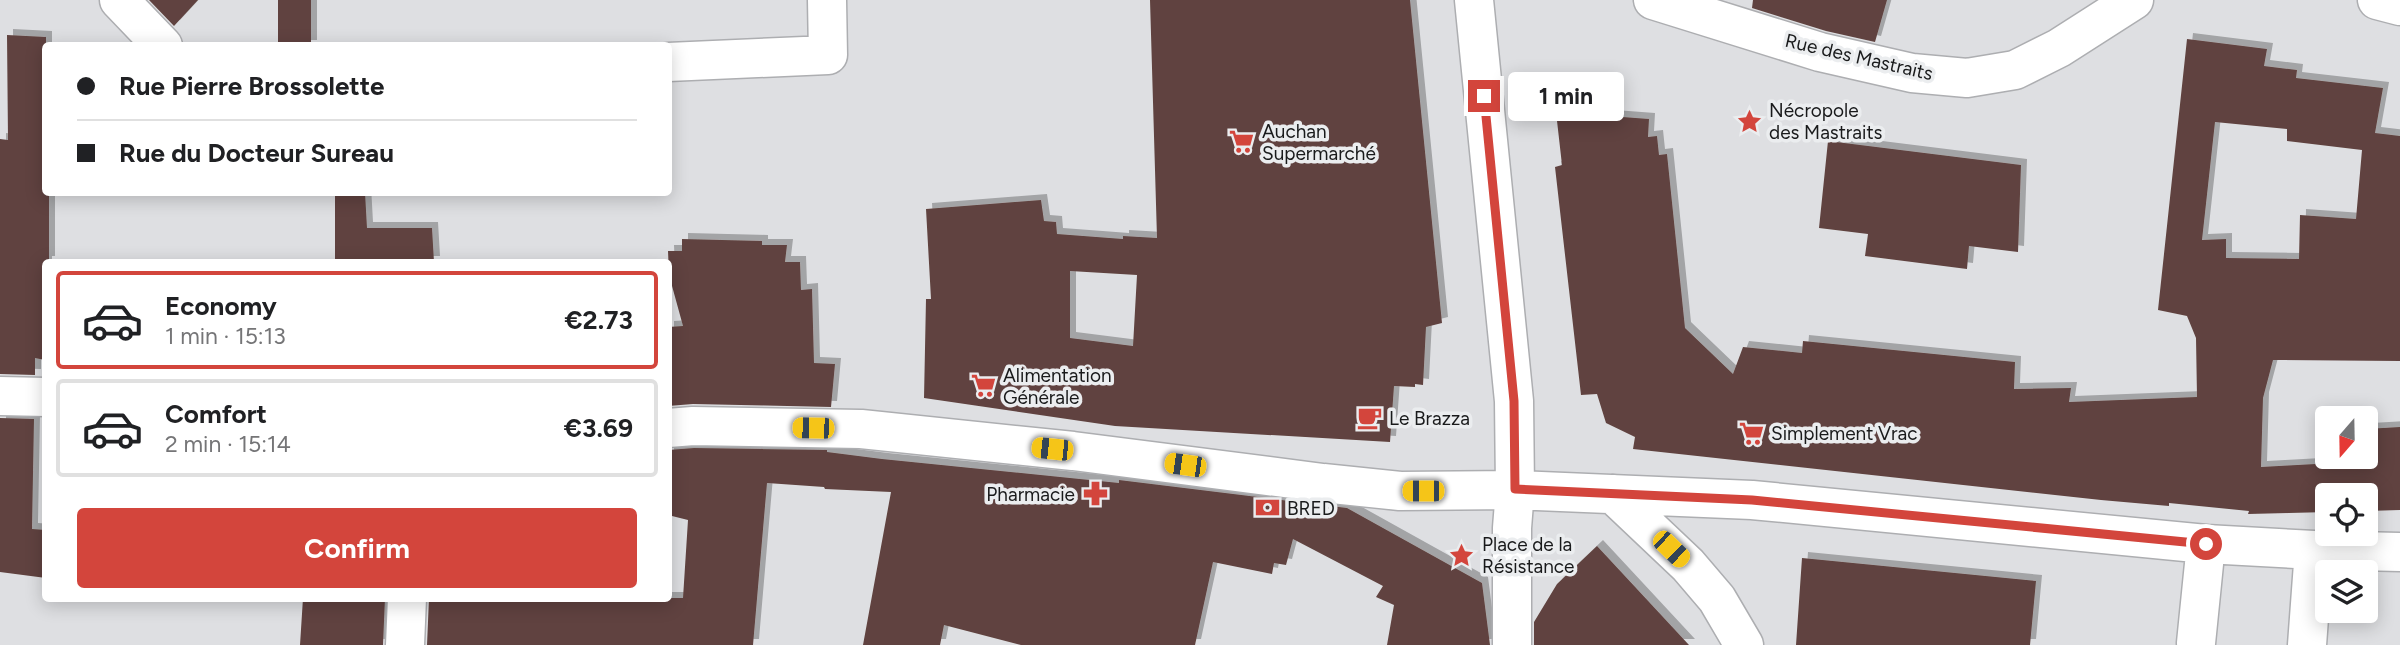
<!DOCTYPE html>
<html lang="en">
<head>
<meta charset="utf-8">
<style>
	:root { --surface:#fff; --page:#f6f6f6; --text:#202124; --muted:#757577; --line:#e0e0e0; --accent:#d3453c }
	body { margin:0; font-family:Figtree,sans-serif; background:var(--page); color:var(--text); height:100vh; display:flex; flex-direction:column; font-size:26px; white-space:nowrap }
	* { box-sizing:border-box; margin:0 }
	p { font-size:23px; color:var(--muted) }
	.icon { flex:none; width:38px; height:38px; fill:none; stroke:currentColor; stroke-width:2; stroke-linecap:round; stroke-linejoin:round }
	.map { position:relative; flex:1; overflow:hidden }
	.side { position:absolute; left:42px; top:259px; width:630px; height:343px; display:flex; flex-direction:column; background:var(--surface); border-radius:7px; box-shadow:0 4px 18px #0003 }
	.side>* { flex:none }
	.top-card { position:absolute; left:42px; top:42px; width:630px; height:154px; border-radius:7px; box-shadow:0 4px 18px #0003; display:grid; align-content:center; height:154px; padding:0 35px; background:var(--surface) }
	.needle { width:46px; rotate:200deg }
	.buttons { position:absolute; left:2315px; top:406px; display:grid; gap:14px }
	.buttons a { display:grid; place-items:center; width:63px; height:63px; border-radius:7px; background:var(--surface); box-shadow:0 4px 18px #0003; font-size:35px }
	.end { position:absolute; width:32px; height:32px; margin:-16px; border:9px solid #d3453c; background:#fff; box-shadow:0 0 0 4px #fff }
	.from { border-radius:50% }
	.bubble { position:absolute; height:49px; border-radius:7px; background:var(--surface); box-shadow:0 4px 18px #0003; font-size:23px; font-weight:700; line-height:49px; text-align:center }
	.car { position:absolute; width:21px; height:42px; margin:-21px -10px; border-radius:9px; box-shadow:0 0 5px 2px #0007; background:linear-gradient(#f5c518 24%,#345 0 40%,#f5c518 0 76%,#345 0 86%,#f5c518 0) }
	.top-card b { display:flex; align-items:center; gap:24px; height:66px; font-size:26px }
	.top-card b+b { border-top:2px solid var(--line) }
	.top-card i { width:18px; height:18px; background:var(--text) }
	ul { padding:12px 0 0; list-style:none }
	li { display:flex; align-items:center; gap:21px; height:98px; margin:0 14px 10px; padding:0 21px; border:4px solid var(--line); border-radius:7px }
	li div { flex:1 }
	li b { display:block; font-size:26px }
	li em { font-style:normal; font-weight:700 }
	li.current { border-color:var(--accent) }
	li>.icon { width:63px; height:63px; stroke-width:1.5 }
	.primary-button { display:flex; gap:14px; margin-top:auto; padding:14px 35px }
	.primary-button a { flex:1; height:80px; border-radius:7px; background:var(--accent); color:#fff; font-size:28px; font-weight:700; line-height:80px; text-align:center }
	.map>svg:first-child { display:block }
	.building { fill:#60433f; fill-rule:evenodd; filter:url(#shadow) }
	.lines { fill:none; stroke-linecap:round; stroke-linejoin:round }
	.minor-casing { stroke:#adaeb1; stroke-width:41 }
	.minor { stroke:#fff; stroke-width:38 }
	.route { stroke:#d3453c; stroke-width:9 }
	.labels { text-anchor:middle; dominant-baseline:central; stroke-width:7; stroke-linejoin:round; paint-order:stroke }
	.street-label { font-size:19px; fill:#191a1b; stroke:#ebedef }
	.poi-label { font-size:19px; fill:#191a1b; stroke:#ebedef; text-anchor:start }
</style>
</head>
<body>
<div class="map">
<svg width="2400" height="645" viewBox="0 0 2400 645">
	<defs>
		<filter id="shadow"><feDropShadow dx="6" dy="-6" stdDeviation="0" flood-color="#0004"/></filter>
	</defs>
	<rect width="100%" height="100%" fill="#dedfe2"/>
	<path class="building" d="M 149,0 L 198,0 L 174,26 Z
		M 278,0 L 311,0 L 311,46 L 278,46 Z
		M 1150,0 L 1410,0 L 1442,323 L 1426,327 L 1423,385 L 1415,384 L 1415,387 L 1394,386 L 1390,442 L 1115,426 L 924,398 L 926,299 L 931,299 L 926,209 L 1041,200 L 1044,221 L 1056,222 L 1057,234 L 1123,239 L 1123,236 L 1157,238 ZM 1070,271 L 1137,275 L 1133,346 L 1070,338 Z
		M 1753,0 L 1887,0 L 1875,42 L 1826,31 L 1752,8 Z
		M 7,35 L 46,37 L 46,192 L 49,192 L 49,262 L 46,262 L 45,360 L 35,358 L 35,375 L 0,374 L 0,139 L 8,140 Z
		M 2187,39 L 2267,49 L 2264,66 L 2297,70 L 2296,78 L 2383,88 L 2375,133 L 2400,136 L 2400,361 L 2273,360 L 2263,398 L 2261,467 L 2352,462 L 2353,457 L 2366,457 L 2366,429 L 2400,427 L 2400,510 L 2366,511 L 2366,495 L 2328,495 L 2328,512 L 2248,514 L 2249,511 L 2169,503 L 2169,506 L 2101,500 L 1633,449 L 1635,437 L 1606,423 L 1597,394 L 1581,395 L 1555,167 L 1562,165 L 1556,112 L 1649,119 L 1648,137 L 1657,136 L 1659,155 L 1667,154 L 1685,328 L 1733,374 L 1743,347 L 1802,353 L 1803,341 L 2015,362 L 2014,389 L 2071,388 L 2069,402 L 2197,397 L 2196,338 L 2187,316 L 2158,310 ZM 2215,122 L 2287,129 L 2287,141 L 2362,150 L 2356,219 L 2300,215 L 2299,259 L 2226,258 L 2226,239 L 2202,240 Z
		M 1828,141 L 2021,165 L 2018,252 L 1969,246 L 1967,269 L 1865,256 L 1868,234 L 1819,228 Z
		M 335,192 L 365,192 L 367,228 L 432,228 L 434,262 L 335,262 Z
		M 682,239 L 762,241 L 762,245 L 787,245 L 785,262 L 800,262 L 801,290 L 812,289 L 814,363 L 835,364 L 831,407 L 693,404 L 668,406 L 668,327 L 683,326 L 669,275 L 668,251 L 682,251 Z
		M 0,418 L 34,419 L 32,529 L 46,530 L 46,578 L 0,572 Z
		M 694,448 L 827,450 L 827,452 L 882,459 L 1119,483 L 1119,480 L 1347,508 L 1482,583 L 1490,645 L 1387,645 L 1394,605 L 1376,597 L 1383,586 L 1293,539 L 1286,565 L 1274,563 L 1272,574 L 1213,562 L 1195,645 L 1021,645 L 944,625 L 940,645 L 863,645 L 891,492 L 825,489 L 824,487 L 767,483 L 753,645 L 427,645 L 429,598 L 683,598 L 688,520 L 668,515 L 668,450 Z
		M 1597,546 L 1689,645 L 1534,645 L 1534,622 L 1557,584 Z
		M 1802,558 L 2036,581 L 2030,645 L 1796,645 Z
		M 303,598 L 385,598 L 383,645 L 300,645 Z"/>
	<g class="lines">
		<defs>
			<path id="minor" d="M 119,0 L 163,46
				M 1474,0 L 1514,401 L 1515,490 L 1512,528 L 1512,645
				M 1653,0 L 1820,52 L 1912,73 L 1967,78 L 2015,70 L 2059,48 L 2134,0
				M 2377,0 L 2400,6
				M 668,62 L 828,55 L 827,0
				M 0,396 L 46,397
				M 668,428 L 693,426 L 861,429 L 1073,451 L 1323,483 L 1400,491 L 1515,490 L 1752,500 L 2206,544 L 2314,550 L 2400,552
				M 1613,494 L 1688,565 L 1717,599 L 1744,645
				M 2196,643 L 2206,544
				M 405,645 L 407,598
				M 2307,645 L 2314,550"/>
		</defs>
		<use href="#minor" class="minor-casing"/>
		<use href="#minor" class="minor"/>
	</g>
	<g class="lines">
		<path class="route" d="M 1484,96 L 1514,401 L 1515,489 L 1752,500 L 2206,544"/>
	</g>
	<defs>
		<symbol id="sight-bare" viewBox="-9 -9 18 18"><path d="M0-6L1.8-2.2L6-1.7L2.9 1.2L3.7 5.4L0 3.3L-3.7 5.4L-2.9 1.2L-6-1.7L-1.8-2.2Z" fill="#d3453c" stroke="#ebedef" stroke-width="2.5" paint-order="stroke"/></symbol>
		<symbol id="supermarket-bare" viewBox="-9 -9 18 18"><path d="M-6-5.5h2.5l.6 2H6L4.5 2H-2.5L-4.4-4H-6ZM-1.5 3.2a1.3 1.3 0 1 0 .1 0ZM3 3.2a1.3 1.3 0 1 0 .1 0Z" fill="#d3453c" stroke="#ebedef" stroke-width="2.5" paint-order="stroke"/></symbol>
		<symbol id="cafe-bare" viewBox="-9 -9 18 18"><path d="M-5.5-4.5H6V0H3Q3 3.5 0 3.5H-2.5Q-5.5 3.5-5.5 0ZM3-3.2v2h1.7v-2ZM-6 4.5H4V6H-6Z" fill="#d3453c" stroke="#ebedef" stroke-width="2.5" paint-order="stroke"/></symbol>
		<symbol id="pharmacy-bare" viewBox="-9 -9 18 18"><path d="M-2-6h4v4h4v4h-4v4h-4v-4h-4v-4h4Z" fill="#d3453c" stroke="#ebedef" stroke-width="2.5" paint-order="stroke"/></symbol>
		<symbol id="bank-bare" viewBox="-9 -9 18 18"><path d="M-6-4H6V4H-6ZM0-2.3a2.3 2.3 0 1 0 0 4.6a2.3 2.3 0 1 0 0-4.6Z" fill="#d3453c" stroke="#ebedef" stroke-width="2.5" paint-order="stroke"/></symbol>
	</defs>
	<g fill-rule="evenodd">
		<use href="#sight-bare" x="1732" y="104" width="35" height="35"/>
		<use href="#supermarket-bare" x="1224" y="124" width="35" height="35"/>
		<use href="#supermarket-bare" x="966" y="368" width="35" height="35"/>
		<use href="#cafe-bare" x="1352" y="400" width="35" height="35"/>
		<use href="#supermarket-bare" x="1734" y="416" width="35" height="35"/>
		<use href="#pharmacy-bare" x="1078" y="476" width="35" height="35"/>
		<use href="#bank-bare" x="1250" y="490" width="35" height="35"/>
		<use href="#sight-bare" x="1444" y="538" width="35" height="35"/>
	</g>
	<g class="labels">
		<g class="street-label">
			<text transform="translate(1859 57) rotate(13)">Rue des Mastraits</text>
		</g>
		<g class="poi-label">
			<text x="1769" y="110">Nécropole<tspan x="1769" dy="22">des Mastraits</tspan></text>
			<text x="1262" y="131">Auchan<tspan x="1262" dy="22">Supermarché</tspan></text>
			<text x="1003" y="375">Alimentation<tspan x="1003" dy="22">Générale</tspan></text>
			<text x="1389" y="418">Le Brazza</text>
			<text x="1771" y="433">Simplement Vrac</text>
			<text x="1075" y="494" text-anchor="end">Pharmacie</text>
			<text x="1287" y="508">BRED</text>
			<text x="1482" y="544">Place de la<tspan x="1482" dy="22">Résistance</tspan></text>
		</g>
	</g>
</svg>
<div class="buttons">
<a><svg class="needle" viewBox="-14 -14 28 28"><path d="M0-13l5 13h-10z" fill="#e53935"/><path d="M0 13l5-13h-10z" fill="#757577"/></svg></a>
<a><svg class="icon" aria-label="locate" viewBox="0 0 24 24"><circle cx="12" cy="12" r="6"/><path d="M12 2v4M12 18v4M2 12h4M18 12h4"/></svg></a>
<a><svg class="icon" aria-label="layers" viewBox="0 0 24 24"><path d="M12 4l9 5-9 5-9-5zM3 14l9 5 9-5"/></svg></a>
</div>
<i class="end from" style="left:2206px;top:544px"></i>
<i class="end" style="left:1484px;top:96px"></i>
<div class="bubble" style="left:1508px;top:72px;width:116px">1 min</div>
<i class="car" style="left:813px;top:428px;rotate:271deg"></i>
<i class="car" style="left:1052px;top:449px;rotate:276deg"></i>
<i class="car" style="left:1185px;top:465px;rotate:278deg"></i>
<i class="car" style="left:1423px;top:491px;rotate:270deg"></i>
<i class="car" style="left:1671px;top:549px;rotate:134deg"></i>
<div class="top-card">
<b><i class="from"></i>Rue Pierre Brossolette</b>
<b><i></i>Rue du Docteur Sureau</b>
</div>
<section class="side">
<ul>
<li class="current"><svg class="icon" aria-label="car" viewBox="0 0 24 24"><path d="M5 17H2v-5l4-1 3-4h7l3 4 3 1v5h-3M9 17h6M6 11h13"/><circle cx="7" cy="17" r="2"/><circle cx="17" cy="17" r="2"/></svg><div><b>Economy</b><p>1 min · 15:13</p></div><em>€2.73</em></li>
<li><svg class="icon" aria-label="car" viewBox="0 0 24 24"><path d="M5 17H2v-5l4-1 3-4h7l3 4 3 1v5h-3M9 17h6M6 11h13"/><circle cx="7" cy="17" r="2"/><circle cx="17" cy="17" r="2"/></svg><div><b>Comfort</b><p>2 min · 15:14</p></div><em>€3.69</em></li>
</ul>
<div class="primary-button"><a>Confirm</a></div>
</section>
</div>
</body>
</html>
